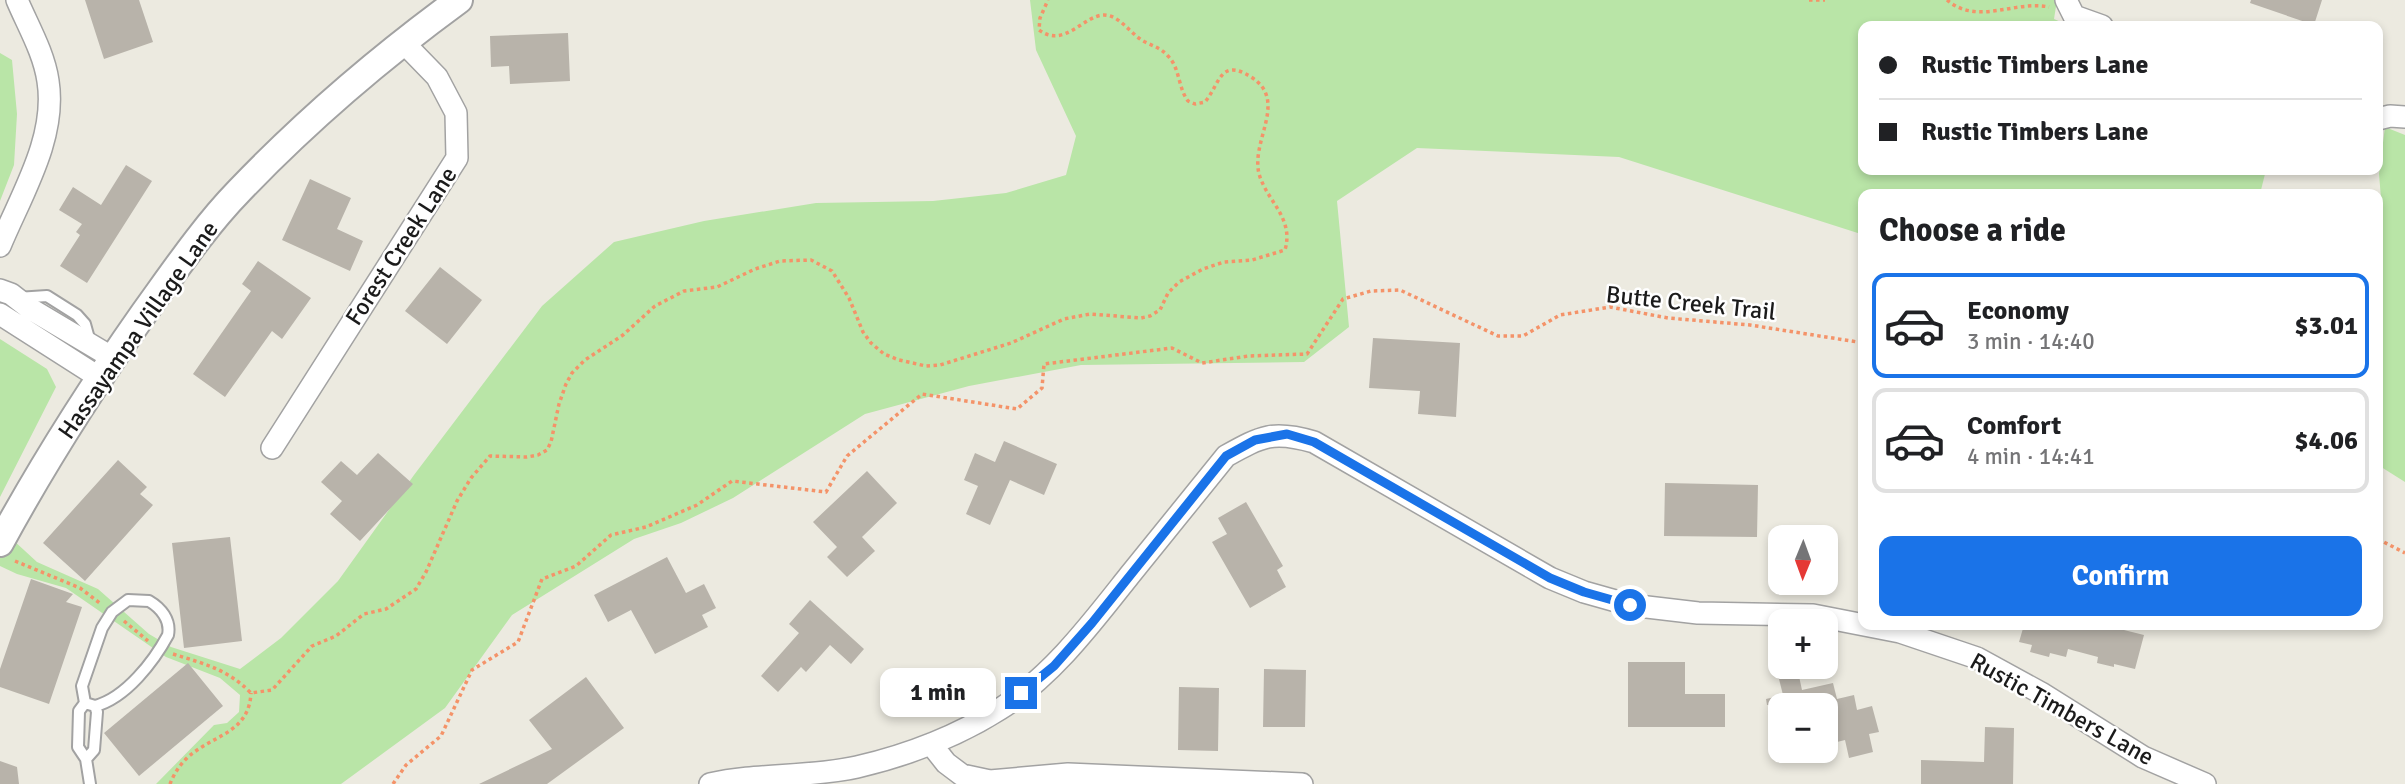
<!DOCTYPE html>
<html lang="en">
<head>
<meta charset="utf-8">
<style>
	:root { --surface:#fff; --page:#f2f2f2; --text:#202124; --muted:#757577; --line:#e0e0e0; --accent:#1a73e8 }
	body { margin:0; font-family:Signika,sans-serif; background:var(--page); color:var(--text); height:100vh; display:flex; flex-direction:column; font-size:26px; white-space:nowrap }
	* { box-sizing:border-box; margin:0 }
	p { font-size:23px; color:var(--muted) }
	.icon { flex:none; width:38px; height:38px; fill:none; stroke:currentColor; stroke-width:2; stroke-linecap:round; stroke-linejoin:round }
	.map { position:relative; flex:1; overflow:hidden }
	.sheet { position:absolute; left:1858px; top:189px; width:525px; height:441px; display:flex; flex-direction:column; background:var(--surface); border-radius:14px; box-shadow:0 4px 10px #0003 }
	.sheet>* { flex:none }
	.hud { position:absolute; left:1858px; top:21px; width:525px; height:154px; border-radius:14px; box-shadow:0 4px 10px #0003; display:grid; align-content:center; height:154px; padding:0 21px; background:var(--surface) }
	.needle { width:46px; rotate:181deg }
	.tools { position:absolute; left:1768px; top:525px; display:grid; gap:14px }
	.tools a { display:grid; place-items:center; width:70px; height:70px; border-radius:14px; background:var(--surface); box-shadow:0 4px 10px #0003; font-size:35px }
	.end { position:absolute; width:32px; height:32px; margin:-16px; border:9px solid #1a73e8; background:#fff; box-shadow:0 0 0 4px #fff }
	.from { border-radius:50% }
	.bubble { position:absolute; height:49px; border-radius:14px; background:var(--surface); box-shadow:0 4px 10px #0003; font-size:23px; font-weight:700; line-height:49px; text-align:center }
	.hud b { display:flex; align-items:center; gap:24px; height:66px; font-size:26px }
	.hud b+b { border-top:2px solid var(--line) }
	.hud i { width:18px; height:18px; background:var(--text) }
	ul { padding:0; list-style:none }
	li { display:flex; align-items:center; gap:21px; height:105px; margin:0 14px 10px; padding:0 7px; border:4px solid var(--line); border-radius:14px }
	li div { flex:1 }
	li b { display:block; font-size:26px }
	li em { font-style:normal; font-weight:700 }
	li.on { border-color:var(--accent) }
	li>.icon { width:63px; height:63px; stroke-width:1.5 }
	h2 { padding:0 21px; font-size:32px; line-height:84px }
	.button { display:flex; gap:14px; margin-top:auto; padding:14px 21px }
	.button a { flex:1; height:80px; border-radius:14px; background:var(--accent); color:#fff; font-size:28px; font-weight:700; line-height:80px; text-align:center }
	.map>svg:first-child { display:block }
	.grass { fill:#b9e5a7 }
	.building { fill:#b8b3aa }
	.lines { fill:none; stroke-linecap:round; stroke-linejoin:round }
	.service-casing { stroke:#a2a2a2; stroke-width:14 }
	.minor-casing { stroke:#a2a2a2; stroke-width:24 }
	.tertiary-casing { stroke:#a2a2a2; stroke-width:30 }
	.path { stroke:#f49369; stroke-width:3.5; stroke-dasharray:3.5 3.5; stroke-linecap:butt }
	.service { stroke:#fff; stroke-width:10 }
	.minor { stroke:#fff; stroke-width:21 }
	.tertiary { stroke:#fff; stroke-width:26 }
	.route { stroke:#1a73e8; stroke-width:9 }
	.labels { text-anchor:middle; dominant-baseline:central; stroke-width:5; stroke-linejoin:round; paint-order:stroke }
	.street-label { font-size:24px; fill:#1b1b1b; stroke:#fff }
</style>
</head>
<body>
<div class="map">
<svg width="2405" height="784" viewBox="0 0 2405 784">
	<rect width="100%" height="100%" fill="#eceae0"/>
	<path class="grass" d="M 1030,0 L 2057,0 L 2054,19 L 2070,26 L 1864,26 L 1864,170 L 2266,170 L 2260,194 L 1864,194 L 1864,235 L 1619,157 L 1417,148 L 1337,201 L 1349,327 L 1304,362 L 1081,365 L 969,386 L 865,414 L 733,498 L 681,523 L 634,539 L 512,615 L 445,708 L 341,784 L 156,784 L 214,725 L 227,723 L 239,712 L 240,695 L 220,678 L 166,657 L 66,588 L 17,574 L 0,566 L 0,528 L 37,562 L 98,589 L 149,634 L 171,647 L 240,669 L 281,638 L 338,581 L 414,475 L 542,306 L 614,242 L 704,221 L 816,203 L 933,201 L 1006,193 L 1066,175 L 1076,136 L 1036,50 Z
		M 0,53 L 12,60 L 17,114 L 14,165 L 0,201 Z
		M 2385,127 L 2405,135 L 2405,482 L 2378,465 L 2378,206 L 2381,198 L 2379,174 Z
		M 0,339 L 47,369 L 56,387 L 0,497 Z"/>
	<path class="building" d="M 85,0 L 139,0 L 153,42 L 104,59 Z
		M 2251,0 L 2322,0 L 2314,25 L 2250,3 Z
		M 568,33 L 570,81 L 510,84 L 509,66 L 491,67 L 490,36 Z
		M 126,165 L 152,181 L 87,283 L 60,266 L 80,235 L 76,232 L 82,224 L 59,210 L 73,187 L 101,205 Z
		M 310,179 L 351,198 L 337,229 L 363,241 L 350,271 L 282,240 Z
		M 258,261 L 311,298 L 282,339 L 272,331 L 225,397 L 193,374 L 251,291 L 242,284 Z
		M 440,267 L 482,300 L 447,344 L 405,311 Z
		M 1373,338 L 1460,343 L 1456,417 L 1418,414 L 1420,391 L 1369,388 Z
		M 1004,441 L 1057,464 L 1044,495 L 1010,480 L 990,525 L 966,514 L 978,486 L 964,480 L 975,453 L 995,462 Z
		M 378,453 L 413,484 L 360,541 L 330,514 L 342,501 L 321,482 L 341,461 L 357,475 Z
		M 118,460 L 147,487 L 140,494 L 153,505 L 85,581 L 43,543 Z
		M 867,471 L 897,503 L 862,537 L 875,551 L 847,577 L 827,557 L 837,547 L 813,522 Z
		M 1665,483 L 1758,485 L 1757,537 L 1664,536 Z
		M 1246,502 L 1283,566 L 1277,570 L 1286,587 L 1250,608 L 1212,542 L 1227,534 L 1218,518 Z
		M 230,537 L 242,641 L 184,648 L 172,543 Z
		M 667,557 L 686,593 L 704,584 L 716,608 L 702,615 L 708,627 L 655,654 L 631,610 L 608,622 L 594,595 Z
		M 31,579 L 73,594 L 66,602 L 82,607 L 49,704 L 0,687 L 0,669 Z
		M 810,600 L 864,649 L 851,664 L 830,645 L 806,672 L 801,667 L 778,692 L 761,676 L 799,633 L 789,624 Z
		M 2024,625 L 2104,625 L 2144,635 L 2135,669 L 2114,664 L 2114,667 L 2097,663 L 2098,657 L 2068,649 L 2066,657 L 2050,653 L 2049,657 L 2030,652 L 2032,645 L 2019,642 Z
		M 1628,662 L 1685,662 L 1685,694 L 1725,694 L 1725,727 L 1628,727 Z
		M 188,663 L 223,706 L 139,776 L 104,733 Z
		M 1797,667 L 1802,690 L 1833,683 L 1837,699 L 1854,695 L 1857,710 L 1872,706 L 1879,732 L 1869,734 L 1873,752 L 1849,758 L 1845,740 L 1825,745 L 1825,705 L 1767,705 L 1766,699 L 1783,695 L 1777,671 Z
		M 1264,669 L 1306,670 L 1305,727 L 1263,727 Z
		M 586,677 L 624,728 L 547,784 L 479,784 L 552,749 L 529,720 Z
		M 1179,687 L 1219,688 L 1218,751 L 1178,750 Z
		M 1985,727 L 2014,728 L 2013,784 L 1921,784 L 1921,760 L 1984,762 Z
		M 0,761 L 17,767 L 19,784 L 0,784 Z"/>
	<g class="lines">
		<defs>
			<path id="service" d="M 17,298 L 47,296 L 77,315 L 85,324 L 90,342
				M 85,703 L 82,686 L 102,628 L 112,612 L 128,600 L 149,601 C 161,608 171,620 168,635 C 154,661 126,698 95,706
				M 86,759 L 94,750 L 97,712 L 95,706 L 85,703 L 79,711 L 78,747 L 86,759 L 90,784"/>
			<path id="minor" d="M 2066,0 L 2074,16 L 2102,26
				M 2378,119 L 2390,116 L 2405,117
				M 0,246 C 21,195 57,138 48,81 C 44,53 28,26 17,0
				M 0,290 L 11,294 L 29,308 L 113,358
				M 0,314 L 100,378
				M 272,448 L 457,158 L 456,113 L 437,77 L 402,41
				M 931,744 L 946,763 L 962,775 L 990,781 L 1068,774 L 1302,784
				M 710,784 C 758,773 808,778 857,767 C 908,755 956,737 1000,709 C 1052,676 1091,624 1129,576 C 1161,536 1194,496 1226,456 C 1262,436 1273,430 1314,442 L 1550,578 L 1584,592 L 1630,605 L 1698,613 L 1813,615 L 1900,632 L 1977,658 L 2041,693 L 2143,757 L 2205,784"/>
			<path id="tertiary" d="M 0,543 C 43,464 92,387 144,313 C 173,273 204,227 239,191 C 306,121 381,57 459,0"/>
		</defs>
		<use href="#service" class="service-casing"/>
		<use href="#minor" class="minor-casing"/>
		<use href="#tertiary" class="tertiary-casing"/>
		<path class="path" d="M 1809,0 L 1825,0
			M 1947,0 C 1978,26 2014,0 2049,7
			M 2378,539 L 2405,553
			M 15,561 L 80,588 L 101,604
			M 124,621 L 148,641
			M 173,654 C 205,664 227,669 251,693 L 272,690 L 312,646 L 336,636 L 364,614 L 386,609 L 416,589 L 426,572 L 457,501 L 471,478 L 490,456 L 527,457 L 538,455 L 547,450 L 551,442 L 559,404 L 566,384 L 572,373 L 585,360 L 623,335 L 655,306 L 684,291 L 717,287 L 755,269 L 780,261 L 811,260 L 832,271 L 849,298 L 863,332 L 871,343 L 884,354 L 899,360 L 926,366 L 940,365 L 1011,343 L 1064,319 L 1090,314 L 1141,318 L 1150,316 L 1160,310 L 1168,293 L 1179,282 L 1203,269 L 1224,262 L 1252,260 L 1285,250 C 1294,219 1269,203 1260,177 C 1248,143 1290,101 1251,77 C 1220,57 1220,84 1205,102 L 1195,104 L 1188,101 C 1178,88 1180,68 1168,56 C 1161,48 1153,46 1145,42 C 1131,35 1120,15 1104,15 C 1084,15 1064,49 1039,30 L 1040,18 L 1048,0
			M 170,784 C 174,773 183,760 193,753 C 218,734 249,731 251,693
			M 393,784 L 406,765 L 441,736 L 472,670 L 518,642 L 542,579 L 576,566 L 611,535 L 646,527 L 697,505 L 732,481 L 826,492 L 847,456 L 922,394 L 1017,409 L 1042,388 L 1044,364 L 1172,348 L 1202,363 L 1248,356 L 1307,354 L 1343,299 L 1371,291 L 1400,290 L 1498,336 L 1523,336 L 1560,315 L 1610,307 L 1668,318 L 1750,325 L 1864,343"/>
		<use href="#service" class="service"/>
		<use href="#minor" class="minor"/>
		<use href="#tertiary" class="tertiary"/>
	</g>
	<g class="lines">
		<path class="route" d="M 1021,693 L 1054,666 L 1092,623 L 1226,456 L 1255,440 L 1287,434 L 1314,442 L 1550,578 L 1584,592 L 1630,605"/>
	</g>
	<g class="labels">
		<g class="street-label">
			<text transform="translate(401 246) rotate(-57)">Forest Creek Lane</text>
			<text transform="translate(1691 303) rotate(6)">Butte Creek Trail</text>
			<text transform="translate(138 330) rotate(-55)">Hassayampa Village Lane</text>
			<text transform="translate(2062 709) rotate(29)">Rustic Timbers Lane</text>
		</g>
	</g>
</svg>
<div class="tools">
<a><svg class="needle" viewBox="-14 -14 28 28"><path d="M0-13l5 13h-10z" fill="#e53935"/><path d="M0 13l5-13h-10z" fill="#757577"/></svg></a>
<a>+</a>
<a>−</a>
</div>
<i class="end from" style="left:1630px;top:605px"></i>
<i class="end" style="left:1021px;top:693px"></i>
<div class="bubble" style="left:880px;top:668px;width:116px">1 min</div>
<div class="hud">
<b><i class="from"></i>Rustic Timbers Lane</b>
<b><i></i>Rustic Timbers Lane</b>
</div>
<section class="sheet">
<h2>Choose a ride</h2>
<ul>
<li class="on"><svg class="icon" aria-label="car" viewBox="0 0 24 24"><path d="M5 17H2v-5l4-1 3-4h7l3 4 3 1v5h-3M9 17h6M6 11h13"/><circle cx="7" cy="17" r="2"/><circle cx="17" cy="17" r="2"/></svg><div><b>Economy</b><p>3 min · 14:40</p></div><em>$3.01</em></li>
<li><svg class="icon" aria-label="car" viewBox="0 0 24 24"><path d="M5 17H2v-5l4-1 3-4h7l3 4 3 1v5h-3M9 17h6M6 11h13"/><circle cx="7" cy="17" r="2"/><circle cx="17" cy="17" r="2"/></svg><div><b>Comfort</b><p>4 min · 14:41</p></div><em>$4.06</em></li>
</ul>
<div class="button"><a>Confirm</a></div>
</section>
</div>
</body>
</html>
